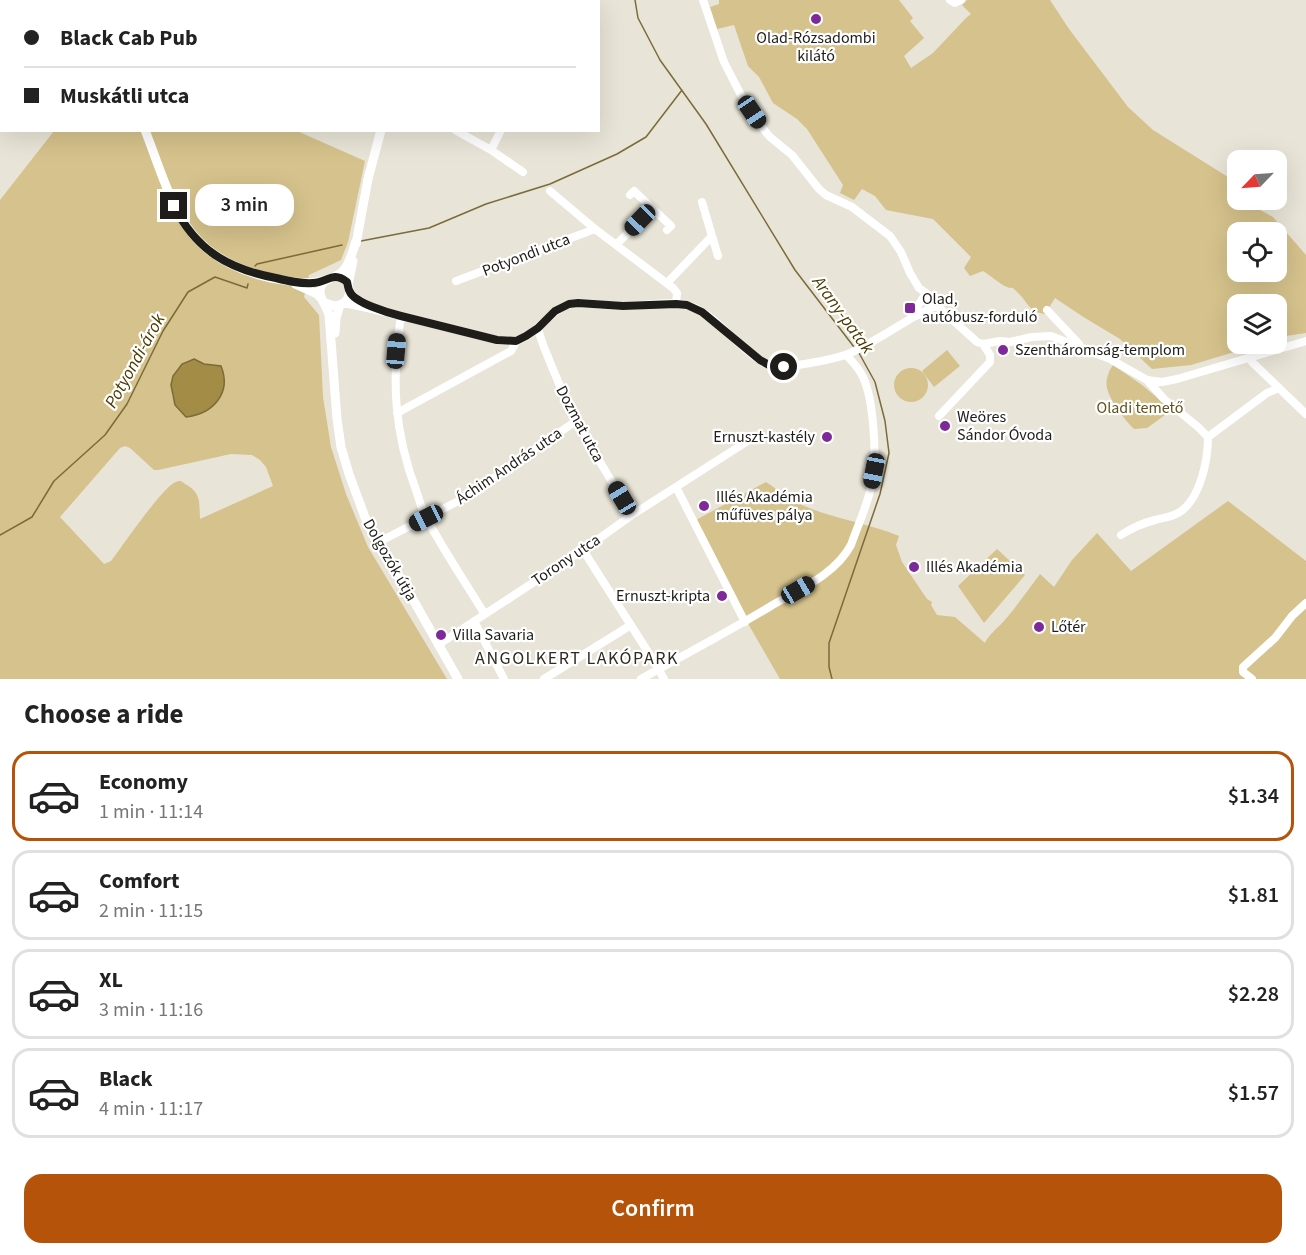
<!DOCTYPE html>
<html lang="en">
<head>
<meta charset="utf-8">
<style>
	:root { --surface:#fff; --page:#f2f2f2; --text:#222; --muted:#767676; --line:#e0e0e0; --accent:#b45309 }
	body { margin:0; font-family:"Source Sans 3",sans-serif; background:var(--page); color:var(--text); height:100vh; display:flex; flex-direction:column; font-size:22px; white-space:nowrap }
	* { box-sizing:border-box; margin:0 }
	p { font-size:20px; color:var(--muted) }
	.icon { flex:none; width:33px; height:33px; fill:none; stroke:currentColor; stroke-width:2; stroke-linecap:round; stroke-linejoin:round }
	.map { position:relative; height:679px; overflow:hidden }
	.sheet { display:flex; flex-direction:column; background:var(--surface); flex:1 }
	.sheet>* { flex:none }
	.banner { position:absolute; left:0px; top:0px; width:600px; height:132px; box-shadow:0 6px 24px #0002; display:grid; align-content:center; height:132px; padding:0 24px; background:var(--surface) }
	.needle { width:39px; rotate:245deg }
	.fabs { position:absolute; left:1227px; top:150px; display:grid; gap:12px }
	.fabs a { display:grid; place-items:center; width:60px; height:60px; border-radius:12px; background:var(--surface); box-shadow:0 6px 24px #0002; font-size:30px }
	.end { position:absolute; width:27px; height:27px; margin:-14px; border:8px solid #1f1d19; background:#fff; box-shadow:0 0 0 3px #fff }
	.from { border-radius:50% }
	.bubble { position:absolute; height:42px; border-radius:18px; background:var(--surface); box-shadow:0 6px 24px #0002; font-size:20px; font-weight:600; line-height:42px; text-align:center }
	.car { position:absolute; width:18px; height:36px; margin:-18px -9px; border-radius:8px; box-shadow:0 0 4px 2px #0007; background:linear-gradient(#222 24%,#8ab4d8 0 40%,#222 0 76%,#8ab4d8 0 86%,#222 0) }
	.banner b { display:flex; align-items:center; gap:21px; height:57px; font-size:22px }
	.banner b+b { border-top:2px solid var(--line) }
	.banner i { width:15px; height:15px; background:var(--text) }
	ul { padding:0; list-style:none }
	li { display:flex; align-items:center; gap:18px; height:90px; margin:0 12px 9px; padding:0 12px; border:3px solid var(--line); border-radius:18px }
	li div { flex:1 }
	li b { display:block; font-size:22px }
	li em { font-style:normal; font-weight:600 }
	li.on { border-color:var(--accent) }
	li>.icon { width:54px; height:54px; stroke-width:1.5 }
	h2 { padding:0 24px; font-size:27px; line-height:72px }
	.cta { display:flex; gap:12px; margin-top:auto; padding:12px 24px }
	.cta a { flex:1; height:69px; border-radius:18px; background:var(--accent); color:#fff; font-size:24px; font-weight:600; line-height:69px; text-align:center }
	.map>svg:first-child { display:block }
	.green { fill:#d5c28c; fill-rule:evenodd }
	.water { fill:#a38c45; stroke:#7b6b38; stroke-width:1.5 }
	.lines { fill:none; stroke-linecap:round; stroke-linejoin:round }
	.stream { stroke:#7b6b38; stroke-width:1.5 }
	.minor { stroke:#fff; stroke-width:8 }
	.major { stroke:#fff; stroke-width:9 }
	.route { stroke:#1f1d19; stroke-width:8 }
	.poi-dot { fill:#7e2998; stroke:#fff; stroke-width:2 }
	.labels { text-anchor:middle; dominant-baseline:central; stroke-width:4.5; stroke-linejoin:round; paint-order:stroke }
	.poi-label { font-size:16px; fill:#1f1d19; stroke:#fff; text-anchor:start }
	.street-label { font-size:16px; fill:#1f1d19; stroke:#fff }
	.park-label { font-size:16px; fill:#62511b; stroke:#fff }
	.water-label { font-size:18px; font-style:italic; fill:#4c3b00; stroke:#fff }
	.neighbourhood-label { font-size:18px; letter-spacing:1.5px; fill:#2e2b21; stroke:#fff }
</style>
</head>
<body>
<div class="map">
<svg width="1306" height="679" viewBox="0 0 1306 679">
	<rect width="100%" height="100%" fill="#e8e4d7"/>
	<path class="green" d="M 719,0 L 899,0 L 913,18 L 910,21 L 924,38 L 904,56 L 911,68 L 933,53 L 966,18 L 971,14 L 962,5 L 967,0 L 1050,0 L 1069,29 L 1128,107 L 1153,130 L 1228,177 L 1237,188 L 1238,200 L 1248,200 L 1253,206 L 1273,217 L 1306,255 L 1306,333 L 1286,336 L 1277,339 L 1276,304 L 1238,304 L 1238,344 L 1261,344 L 1191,365 L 1152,369 L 1120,339 L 1085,318 L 1055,298 L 1045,314 C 1028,312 1027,300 1016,291 C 1010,285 1015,290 1007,287 C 1001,285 990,275 983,271 L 970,276 L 964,268 L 971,257 L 933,219 L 886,210 L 875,196 L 862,189 L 854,200 L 840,193 L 843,185 L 807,129 L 797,119 L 773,103 L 759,77 L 748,66 L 734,25 L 717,29 L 710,7 L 719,4 ZM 1238,232 L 1276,232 L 1276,272 L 1238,272 Z
		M 54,131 L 297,131 L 365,161 L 348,242 L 341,260 L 309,275 L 304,297 L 319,315 L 323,397 L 331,447 L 346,494 L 368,547 L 447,679 L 0,679 L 0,200 ZM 194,359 L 204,364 L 186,417 L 175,405 L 172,395 L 182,364 ZM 125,446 L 130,448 L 154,470 L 158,470 L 231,454 L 252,455 L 260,460 L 266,467 L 273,486 L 200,519 C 199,503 202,493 185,484 C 181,481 181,480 176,482 C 163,486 122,547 111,561 L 104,564 L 60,517 L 120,448 Z
		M 947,350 L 960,366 L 934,387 L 922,371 Z
		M 1113,365 L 1142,385 L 1172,410 L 1147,428 L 1134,429 C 1125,420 1110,401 1107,388 C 1105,381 1109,370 1113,365 Z
		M894 385a17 17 0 1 1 34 0a17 17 0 1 1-34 0Z
		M 766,482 C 778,490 789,499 802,505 C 833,519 868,523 899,536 L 896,545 L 902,562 L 927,599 L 932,602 L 931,605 L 937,615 L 955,617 L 985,643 C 989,634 997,629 1004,621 C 1017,606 1028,590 1040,574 L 1054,587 L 1072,560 L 1097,533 L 1131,571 L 1228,501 L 1306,561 L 1306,679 L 780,679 L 747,622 L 696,520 Z
		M 997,549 L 1025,575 L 984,623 L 958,586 Z"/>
	<path class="water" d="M 194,359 L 204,364 L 221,366 C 232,393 213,414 186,417 L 175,405 L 171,385 L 173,376 L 182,364 Z"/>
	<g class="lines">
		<path class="stream" d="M 635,0 L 638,18 L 660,60 L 706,124 L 795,270 L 854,347
			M 361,241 L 429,228 L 486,204 L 550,184 L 617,154 L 646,137 L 682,90
			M 255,266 L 257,264 L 342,245
			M 0,535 L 32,517 L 54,481 L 105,435 L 127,404 L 163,331 L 188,292 L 215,277 L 247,288 L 248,284
			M 832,679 L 829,667 L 829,643 L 880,494 L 889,453 L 885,421 L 875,382 L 859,353"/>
		<path class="minor" d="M 302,0 L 303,2
			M 703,0 L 724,62 L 743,99 L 765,131 L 770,137 L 792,155 L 819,189 L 826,195 L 852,207 L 890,236 L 901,252 L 910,273 L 919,288 L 926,293 L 936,305 L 977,342 L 983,344 L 1000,341 L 1010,342 L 1032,337 L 1051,336 L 1110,359 L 1147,380 L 1162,382 L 1177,379 L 1306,341
			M 950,0 L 955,3 L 961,0
			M 357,2 L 359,0
			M 566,2 L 566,0
			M 455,130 L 491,150 L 523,172
			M 491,150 L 501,130
			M 550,191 L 595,229 L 673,288 L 677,293 L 676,304
			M 630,195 L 634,191 L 671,226 L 667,230
			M 712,236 L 718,256
			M 616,245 L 652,208
			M 456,281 L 595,229
			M 667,283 L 712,236 L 702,202
			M 350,292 L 357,299 L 372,307
			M 343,304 L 349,304 L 385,312 L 497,340 C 503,341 509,342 515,341 C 541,335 552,302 580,303 C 595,304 610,306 625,306 C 647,306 672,299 693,307 C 716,316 738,347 760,360 C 764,363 768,365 773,366 C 786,369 835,359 848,354 C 871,344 891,330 912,318 C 920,314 928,310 936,305
			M 1047,310 L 1079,344
			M 401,316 C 391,379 394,433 417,493 C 420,502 422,511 427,519 C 444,551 465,582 484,613
			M 911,317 L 926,293
			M 538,328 C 541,342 547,354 552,367 C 573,420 603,467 632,515
			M 1249,357 L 1252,362 L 1306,414
			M 397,413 L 511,351 L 514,346 L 516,341
			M 939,416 L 990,362 L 990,355 L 983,344
			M 1208,437 L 1267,393 L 1279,388
			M 676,487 L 745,622
			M 1121,535 C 1132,528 1143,523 1155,520 C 1163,518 1171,517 1178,513 C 1200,501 1208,460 1208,437 L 1198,427 L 1164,399 L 1147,380
			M 377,543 L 466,497 L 576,421
			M 583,550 L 655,663 L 664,679
			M 474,621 L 504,679
			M 438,645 L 583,550 L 632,515 L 754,437
			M 544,679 L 631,625
			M 641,679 C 684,655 728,632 771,606 C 798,590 835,575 851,545 C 858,525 868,504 872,483 C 877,457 874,401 863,377 C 859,368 852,361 846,355
			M 1252,679 L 1243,672 L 1243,667 L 1275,638 L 1292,616 L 1306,603"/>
		<path class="major" d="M 96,0 L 97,2
			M 445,2 L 446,0
			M 145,130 C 174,205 182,258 271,278 C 288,281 308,286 325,280
			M 356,241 C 353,251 350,263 343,271 C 335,280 319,277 320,293 C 321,300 327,307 329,315 L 337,419 L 341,447 L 349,474 L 366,520 L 377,543 L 415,603 L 458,679
			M 356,244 L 368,179 L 381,130
			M 295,284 L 317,294 L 322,299
			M 348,285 L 353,261
			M 325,303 L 335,306 C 349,304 353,293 346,281
			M 335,333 L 336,318 L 340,305"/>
	</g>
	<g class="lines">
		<path class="route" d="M 174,206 C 196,250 228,269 276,278 C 288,281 300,284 313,283 C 327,283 333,270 347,282 C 348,286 348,289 350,292 C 355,303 389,313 401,316 L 497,340 L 516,341 L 526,336 L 538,328 L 555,311 L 569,304 L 578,303 L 623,306 L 676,304 L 687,305 L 702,312 L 760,360 L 769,365 L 784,367"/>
	</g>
	<g class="poi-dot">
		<circle cx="816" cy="19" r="6"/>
		<rect x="904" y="302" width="12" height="12" rx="3"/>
		<circle cx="1003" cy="350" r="6"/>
		<circle cx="945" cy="426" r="6"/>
		<circle cx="827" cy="437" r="6"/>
		<circle cx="704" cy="506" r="6"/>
		<circle cx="914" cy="567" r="6"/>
		<circle cx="722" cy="596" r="6"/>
		<circle cx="1039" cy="627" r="6"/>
		<circle cx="441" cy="635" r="6"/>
	</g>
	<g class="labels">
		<g class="poi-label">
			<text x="816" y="38" text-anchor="middle">Olad-Rózsadombi<tspan x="816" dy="18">kilátó</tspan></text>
			<text x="922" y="299">Olad,<tspan x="922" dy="18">autóbusz-forduló</tspan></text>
			<text x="1015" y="350">Szentháromság-templom</text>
			<text x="957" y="417">Weöres<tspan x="957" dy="18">Sándor Óvoda</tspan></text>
			<text x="815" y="437" text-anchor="end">Ernuszt-kastély</text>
			<text x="716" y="497">Illés Akadémia<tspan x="716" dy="18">műfüves pálya</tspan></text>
			<text x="926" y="567">Illés Akadémia</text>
			<text x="710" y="596" text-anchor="end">Ernuszt-kripta</text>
			<text x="1051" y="627">Lőtér</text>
			<text x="453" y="635">Villa Savaria</text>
		</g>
		<g class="street-label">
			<text transform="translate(526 255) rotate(-21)">Potyondi utca</text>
			<text transform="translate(580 424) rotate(62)">Dozmat utca</text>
			<text transform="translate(509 466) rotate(-34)">Áchim András utca</text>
			<text transform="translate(390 560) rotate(60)">Dolgozók útja</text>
			<text transform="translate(566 560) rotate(-34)">Torony utca</text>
		</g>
		<g class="park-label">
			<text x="1140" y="408">Oladi temető</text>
		</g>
		<g class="water-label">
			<text transform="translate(843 315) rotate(54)">Arany-patak</text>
			<text transform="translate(135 361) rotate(-61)">Potyondi-árok</text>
		</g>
		<g class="neighbourhood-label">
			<text x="577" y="658">ANGOLKERT LAKÓPARK</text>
		</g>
	</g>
</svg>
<div class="fabs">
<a><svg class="needle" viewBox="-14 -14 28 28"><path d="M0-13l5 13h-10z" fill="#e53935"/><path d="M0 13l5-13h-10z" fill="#767676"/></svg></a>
<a><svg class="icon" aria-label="locate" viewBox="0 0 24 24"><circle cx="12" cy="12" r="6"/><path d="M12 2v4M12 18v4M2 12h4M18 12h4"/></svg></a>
<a><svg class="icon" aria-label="layers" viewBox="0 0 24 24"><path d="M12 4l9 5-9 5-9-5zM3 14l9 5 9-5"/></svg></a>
</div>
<i class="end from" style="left:784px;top:367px"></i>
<i class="end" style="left:174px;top:206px"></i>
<div class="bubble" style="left:195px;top:184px;width:99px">3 min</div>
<i class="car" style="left:752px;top:112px;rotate:146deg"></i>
<i class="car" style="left:640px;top:220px;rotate:224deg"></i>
<i class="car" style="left:396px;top:351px;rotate:5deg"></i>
<i class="car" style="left:874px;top:471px;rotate:191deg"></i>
<i class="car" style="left:622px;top:498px;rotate:329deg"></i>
<i class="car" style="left:426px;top:518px;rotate:243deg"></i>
<i class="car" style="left:798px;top:590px;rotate:60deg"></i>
<div class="banner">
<b><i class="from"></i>Black Cab Pub</b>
<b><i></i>Muskátli utca</b>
</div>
</div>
<section class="sheet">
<h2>Choose a ride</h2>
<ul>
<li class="on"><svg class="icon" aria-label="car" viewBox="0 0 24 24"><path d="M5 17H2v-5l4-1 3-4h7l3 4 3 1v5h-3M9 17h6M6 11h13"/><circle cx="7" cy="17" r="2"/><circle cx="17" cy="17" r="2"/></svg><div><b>Economy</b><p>1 min · 11:14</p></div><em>$1.34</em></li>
<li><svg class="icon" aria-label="car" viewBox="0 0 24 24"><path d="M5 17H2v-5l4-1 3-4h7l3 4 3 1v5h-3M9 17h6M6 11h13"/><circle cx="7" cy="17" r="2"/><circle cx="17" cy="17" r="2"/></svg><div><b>Comfort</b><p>2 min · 11:15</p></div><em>$1.81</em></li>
<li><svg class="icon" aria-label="car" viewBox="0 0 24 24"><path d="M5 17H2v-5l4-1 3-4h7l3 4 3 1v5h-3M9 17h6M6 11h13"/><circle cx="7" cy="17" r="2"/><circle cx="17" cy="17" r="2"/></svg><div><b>XL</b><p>3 min · 11:16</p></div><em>$2.28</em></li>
<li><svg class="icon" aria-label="car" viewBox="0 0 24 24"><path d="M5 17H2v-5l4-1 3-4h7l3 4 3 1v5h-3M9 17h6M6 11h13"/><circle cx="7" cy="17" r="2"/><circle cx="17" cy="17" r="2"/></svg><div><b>Black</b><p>4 min · 11:17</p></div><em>$1.57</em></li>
</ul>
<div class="cta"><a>Confirm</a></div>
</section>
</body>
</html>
